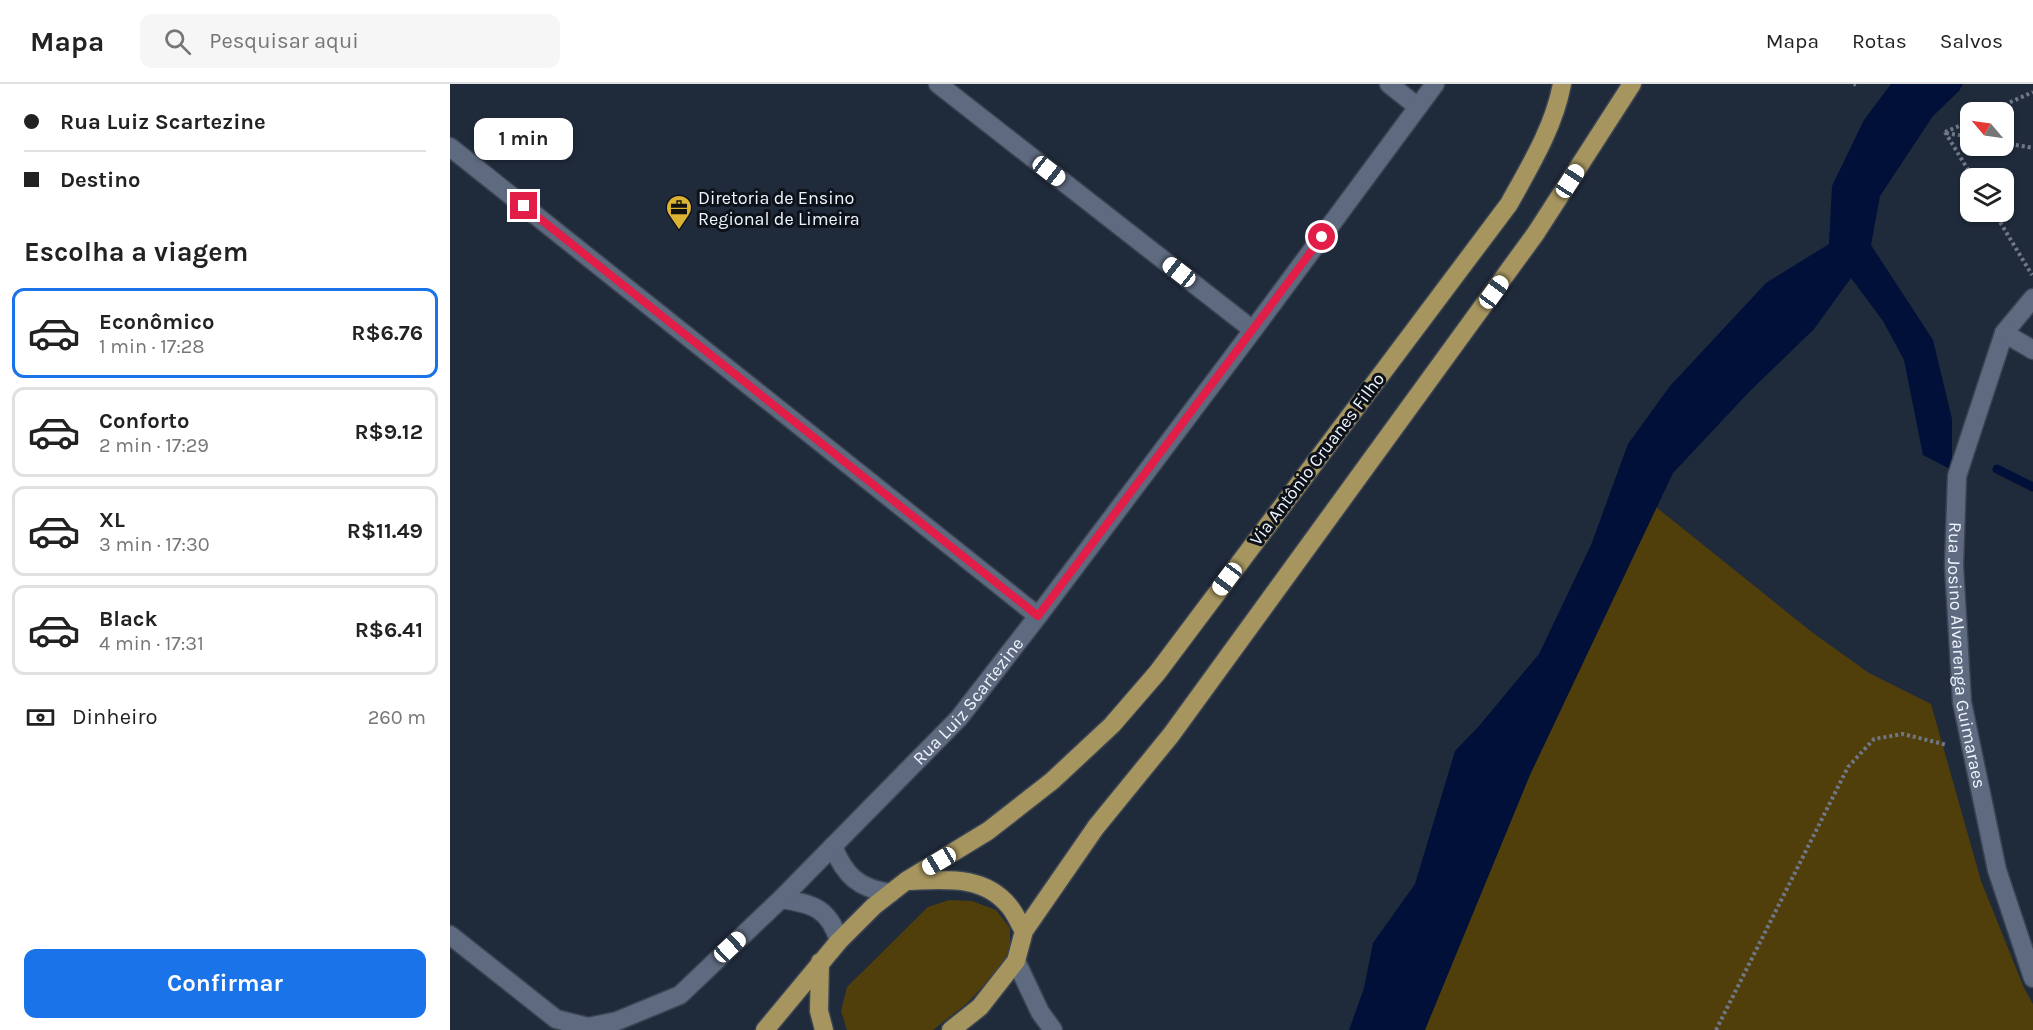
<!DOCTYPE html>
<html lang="pt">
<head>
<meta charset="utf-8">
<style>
	:root { --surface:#fff; --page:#f6f6f6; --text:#222; --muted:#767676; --line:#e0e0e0; --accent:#1a73e8 }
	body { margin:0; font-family:Karla,sans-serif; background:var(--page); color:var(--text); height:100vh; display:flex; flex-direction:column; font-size:22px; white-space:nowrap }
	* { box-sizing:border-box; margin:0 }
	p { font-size:20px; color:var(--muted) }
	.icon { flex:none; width:33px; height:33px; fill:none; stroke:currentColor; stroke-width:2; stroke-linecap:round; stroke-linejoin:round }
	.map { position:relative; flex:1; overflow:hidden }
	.drawer { display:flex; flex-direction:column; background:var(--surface); width:450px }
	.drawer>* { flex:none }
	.banner { display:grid; align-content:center; height:132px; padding:0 24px; background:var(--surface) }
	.needle { width:39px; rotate:299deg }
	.tools { position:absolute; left:1510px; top:18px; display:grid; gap:12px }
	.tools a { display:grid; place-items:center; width:54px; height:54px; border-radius:12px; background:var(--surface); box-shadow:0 2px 4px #0004; font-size:30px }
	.end { position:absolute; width:27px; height:27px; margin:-14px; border:8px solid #e11d48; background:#fff; box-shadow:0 0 0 3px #fff }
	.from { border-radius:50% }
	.bubble { position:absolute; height:42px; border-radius:12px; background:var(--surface); box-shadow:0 2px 4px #0004; font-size:20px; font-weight:700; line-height:42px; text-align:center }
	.car { position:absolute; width:18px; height:36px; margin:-18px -9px; border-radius:8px; box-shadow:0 0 4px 2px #0007; background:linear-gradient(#fff 24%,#345 0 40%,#fff 0 76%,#345 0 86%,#fff 0) }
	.banner b { display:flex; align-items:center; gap:21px; height:57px; font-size:22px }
	.banner b+b { border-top:2px solid var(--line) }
	.banner i { width:15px; height:15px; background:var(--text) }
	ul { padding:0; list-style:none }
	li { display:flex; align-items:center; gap:18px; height:90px; margin:0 12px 9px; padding:0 12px; border:3px solid var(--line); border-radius:12px }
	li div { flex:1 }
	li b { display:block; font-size:22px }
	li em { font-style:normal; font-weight:700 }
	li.current { border-color:var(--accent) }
	li>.icon { width:54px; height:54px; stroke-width:1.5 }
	h2 { padding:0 24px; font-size:27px; line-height:72px }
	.pay { display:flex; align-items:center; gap:15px; height:66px; padding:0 24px; font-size:22px }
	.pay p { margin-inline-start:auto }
	.primary-button { display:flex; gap:12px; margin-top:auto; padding:12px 24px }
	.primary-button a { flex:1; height:69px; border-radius:12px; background:var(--accent); color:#fff; font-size:24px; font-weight:700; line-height:69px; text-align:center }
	header { display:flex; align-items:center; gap:36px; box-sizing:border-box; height:84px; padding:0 30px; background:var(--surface); border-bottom:2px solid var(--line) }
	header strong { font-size:28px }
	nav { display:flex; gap:33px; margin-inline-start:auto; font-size:21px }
	.search { width:420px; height:54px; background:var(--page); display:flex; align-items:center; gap:15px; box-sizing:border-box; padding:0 21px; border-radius:12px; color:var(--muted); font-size:22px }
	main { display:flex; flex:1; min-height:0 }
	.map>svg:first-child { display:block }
	.green { fill:#513f0b }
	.water { fill:#001039 }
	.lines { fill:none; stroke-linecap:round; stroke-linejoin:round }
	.stream { stroke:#001039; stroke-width:9 }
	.minor-casing { stroke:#3b4452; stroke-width:21 }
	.major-casing { stroke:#3b4452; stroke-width:21 }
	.path { stroke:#6f7886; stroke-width:4; stroke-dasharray:3 3; stroke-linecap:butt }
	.minor { stroke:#5e6a7f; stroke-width:18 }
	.major { stroke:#a6955f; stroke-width:18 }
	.route { stroke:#e11d48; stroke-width:8 }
	.labels { text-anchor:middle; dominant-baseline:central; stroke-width:6; stroke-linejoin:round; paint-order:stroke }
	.poi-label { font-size:18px; fill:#eff5fe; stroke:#0d121a; text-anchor:start }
	.street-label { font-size:18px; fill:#eff5fe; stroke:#0d121a }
</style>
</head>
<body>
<header>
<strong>Mapa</strong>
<div class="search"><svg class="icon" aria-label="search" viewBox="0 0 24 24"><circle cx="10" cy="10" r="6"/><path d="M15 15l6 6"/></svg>Pesquisar aqui</div>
<nav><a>Mapa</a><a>Rotas</a><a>Salvos</a></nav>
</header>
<main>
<section class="drawer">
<div class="banner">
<b><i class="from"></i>Rua Luiz Scartezine</b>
<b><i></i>Destino</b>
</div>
<h2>Escolha a viagem</h2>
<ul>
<li class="current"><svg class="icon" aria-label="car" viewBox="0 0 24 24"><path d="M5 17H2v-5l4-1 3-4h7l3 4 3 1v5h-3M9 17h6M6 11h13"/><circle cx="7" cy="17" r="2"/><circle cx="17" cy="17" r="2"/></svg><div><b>Econômico</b><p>1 min · 17:28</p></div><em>R$6.76</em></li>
<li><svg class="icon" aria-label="car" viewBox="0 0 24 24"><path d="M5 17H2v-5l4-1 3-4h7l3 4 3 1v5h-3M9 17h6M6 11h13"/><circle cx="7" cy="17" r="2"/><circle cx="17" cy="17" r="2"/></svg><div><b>Conforto</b><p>2 min · 17:29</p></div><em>R$9.12</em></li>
<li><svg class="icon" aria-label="car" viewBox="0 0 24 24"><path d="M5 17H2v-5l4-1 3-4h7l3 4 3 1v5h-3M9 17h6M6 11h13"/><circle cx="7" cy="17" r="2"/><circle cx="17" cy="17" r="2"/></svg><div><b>XL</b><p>3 min · 17:30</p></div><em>R$11.49</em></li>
<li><svg class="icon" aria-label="car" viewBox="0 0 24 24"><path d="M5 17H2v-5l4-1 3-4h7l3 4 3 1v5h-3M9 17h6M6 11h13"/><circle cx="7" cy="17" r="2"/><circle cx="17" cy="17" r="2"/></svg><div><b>Black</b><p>4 min · 17:31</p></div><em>R$6.41</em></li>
</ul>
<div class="pay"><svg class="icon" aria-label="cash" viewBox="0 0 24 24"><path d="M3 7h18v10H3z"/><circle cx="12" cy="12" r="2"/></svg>Dinheiro<p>260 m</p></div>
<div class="primary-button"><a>Confirmar</a></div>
</section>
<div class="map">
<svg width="1583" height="946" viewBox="0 0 1583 946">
	<rect width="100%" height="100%" fill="#1f2a3b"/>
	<path class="green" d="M 1201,419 L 1363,549 L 1419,589 L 1481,620 L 1531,797 L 1574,904 L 1583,920 L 1583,946 L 955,946 Z
		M 499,816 L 522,817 L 546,826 L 560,844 L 560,866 L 551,884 L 516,920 L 483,946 L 397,946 L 391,927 L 397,903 L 478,823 Z"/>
	<path class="water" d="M 1441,0 L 1513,0 L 1509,7 L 1483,32 L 1430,112 L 1421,161 L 1483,256 L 1502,335 L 1502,386 L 1473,371 L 1454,276 L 1433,237 L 1401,194 L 1364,245 L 1299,308 L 1223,389 L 1080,691 L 975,946 L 899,946 L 914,904 L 923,859 L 965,800 L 1005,667 L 1029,642 L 1089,570 L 1141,461 L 1178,360 L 1220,302 L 1316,199 L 1379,160 L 1382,102 L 1414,36 Z"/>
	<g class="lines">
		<path class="stream" d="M 1547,385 L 1583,403"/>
		<defs>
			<g id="minor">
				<path d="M 488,0 L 803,246"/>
				<path d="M 939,0 L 968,23"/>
				<path d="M 0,63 L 588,532"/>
				<path id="s1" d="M 1583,214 L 1554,249 L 1507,392 L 1504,482 L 1512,618 L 1547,786 L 1583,894"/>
				<path d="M 1554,249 L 1583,266"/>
				<path d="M 383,762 C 394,791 409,805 441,809"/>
				<path d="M 331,815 C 363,820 379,824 389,857"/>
				<path id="s2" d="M 0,851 L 106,935 L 138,943 L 167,937 L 230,911 L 331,815 L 509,634 L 588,532 L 803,246 L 985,0"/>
				<path d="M 566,877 L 590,928 L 603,946"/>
			</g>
			<path id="major" d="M 457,797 C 493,796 533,790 559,822 C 565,829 569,839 574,847
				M 370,878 L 369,927 L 374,946
				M 315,946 L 389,857 L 424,822 L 456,797 L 538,747 L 602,697 L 662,641 L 707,589 L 1059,120 C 1080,82 1104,43 1112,0
				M 501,946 L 530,923 L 566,877 L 574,847 L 646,743 L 721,651 L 1086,149 L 1182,0"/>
		</defs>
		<use href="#minor" class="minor-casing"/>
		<use href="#major" class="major-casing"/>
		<path class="path" d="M 1404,0 L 1406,1
			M 1538,28 L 1583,8
			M 1495,48 L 1523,94
			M 1495,48 L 1521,37
			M 1496,49 L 1521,53
			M 1554,59 L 1583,64
			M 1544,128 L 1582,191
			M 1266,946 L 1398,683 L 1424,655 L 1453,650 L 1497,661"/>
		<use href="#minor" class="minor"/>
		<use href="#major" class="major"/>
	</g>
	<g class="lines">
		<path class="route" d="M 74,122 L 588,532 L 872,153"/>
	</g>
	<defs>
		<symbol id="office-pin" viewBox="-11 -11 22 30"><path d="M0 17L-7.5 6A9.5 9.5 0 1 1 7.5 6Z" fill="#dcb233" stroke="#0d121a"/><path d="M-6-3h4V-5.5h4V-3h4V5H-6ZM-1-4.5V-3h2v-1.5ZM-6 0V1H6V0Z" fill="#111"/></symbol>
	</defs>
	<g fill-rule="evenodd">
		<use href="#office-pin" x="214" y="109" width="30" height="40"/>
	</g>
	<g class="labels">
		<g class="poi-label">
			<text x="248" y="114">Diretoria de Ensino<tspan x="248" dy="21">Regional de Limeira</tspan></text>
		</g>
		<g class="street-label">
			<text transform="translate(867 375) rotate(-53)">Via Antônio Cruanes Filho</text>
			<text stroke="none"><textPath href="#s1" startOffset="376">Rua Josino Alvarenga Guimaraes</textPath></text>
			<text stroke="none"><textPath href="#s2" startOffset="678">Rua Luiz Scartezine</textPath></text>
		</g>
	</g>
</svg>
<div class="tools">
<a><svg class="needle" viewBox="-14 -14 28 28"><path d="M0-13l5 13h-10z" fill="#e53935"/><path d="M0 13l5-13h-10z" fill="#767676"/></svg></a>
<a><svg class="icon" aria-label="layers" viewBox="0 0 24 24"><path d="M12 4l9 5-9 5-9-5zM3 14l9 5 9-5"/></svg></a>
</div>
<i class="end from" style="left:872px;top:153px"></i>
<i class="end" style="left:74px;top:122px"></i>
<div class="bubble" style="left:24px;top:34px;width:99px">1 min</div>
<i class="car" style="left:599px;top:87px;rotate:128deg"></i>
<i class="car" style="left:1120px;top:97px;rotate:33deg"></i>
<i class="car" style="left:729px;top:188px;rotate:308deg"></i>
<i class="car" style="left:1044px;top:208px;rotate:36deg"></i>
<i class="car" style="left:777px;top:495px;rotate:217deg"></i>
<i class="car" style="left:489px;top:777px;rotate:239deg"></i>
<i class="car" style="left:280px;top:863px;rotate:47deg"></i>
</div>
</main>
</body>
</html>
